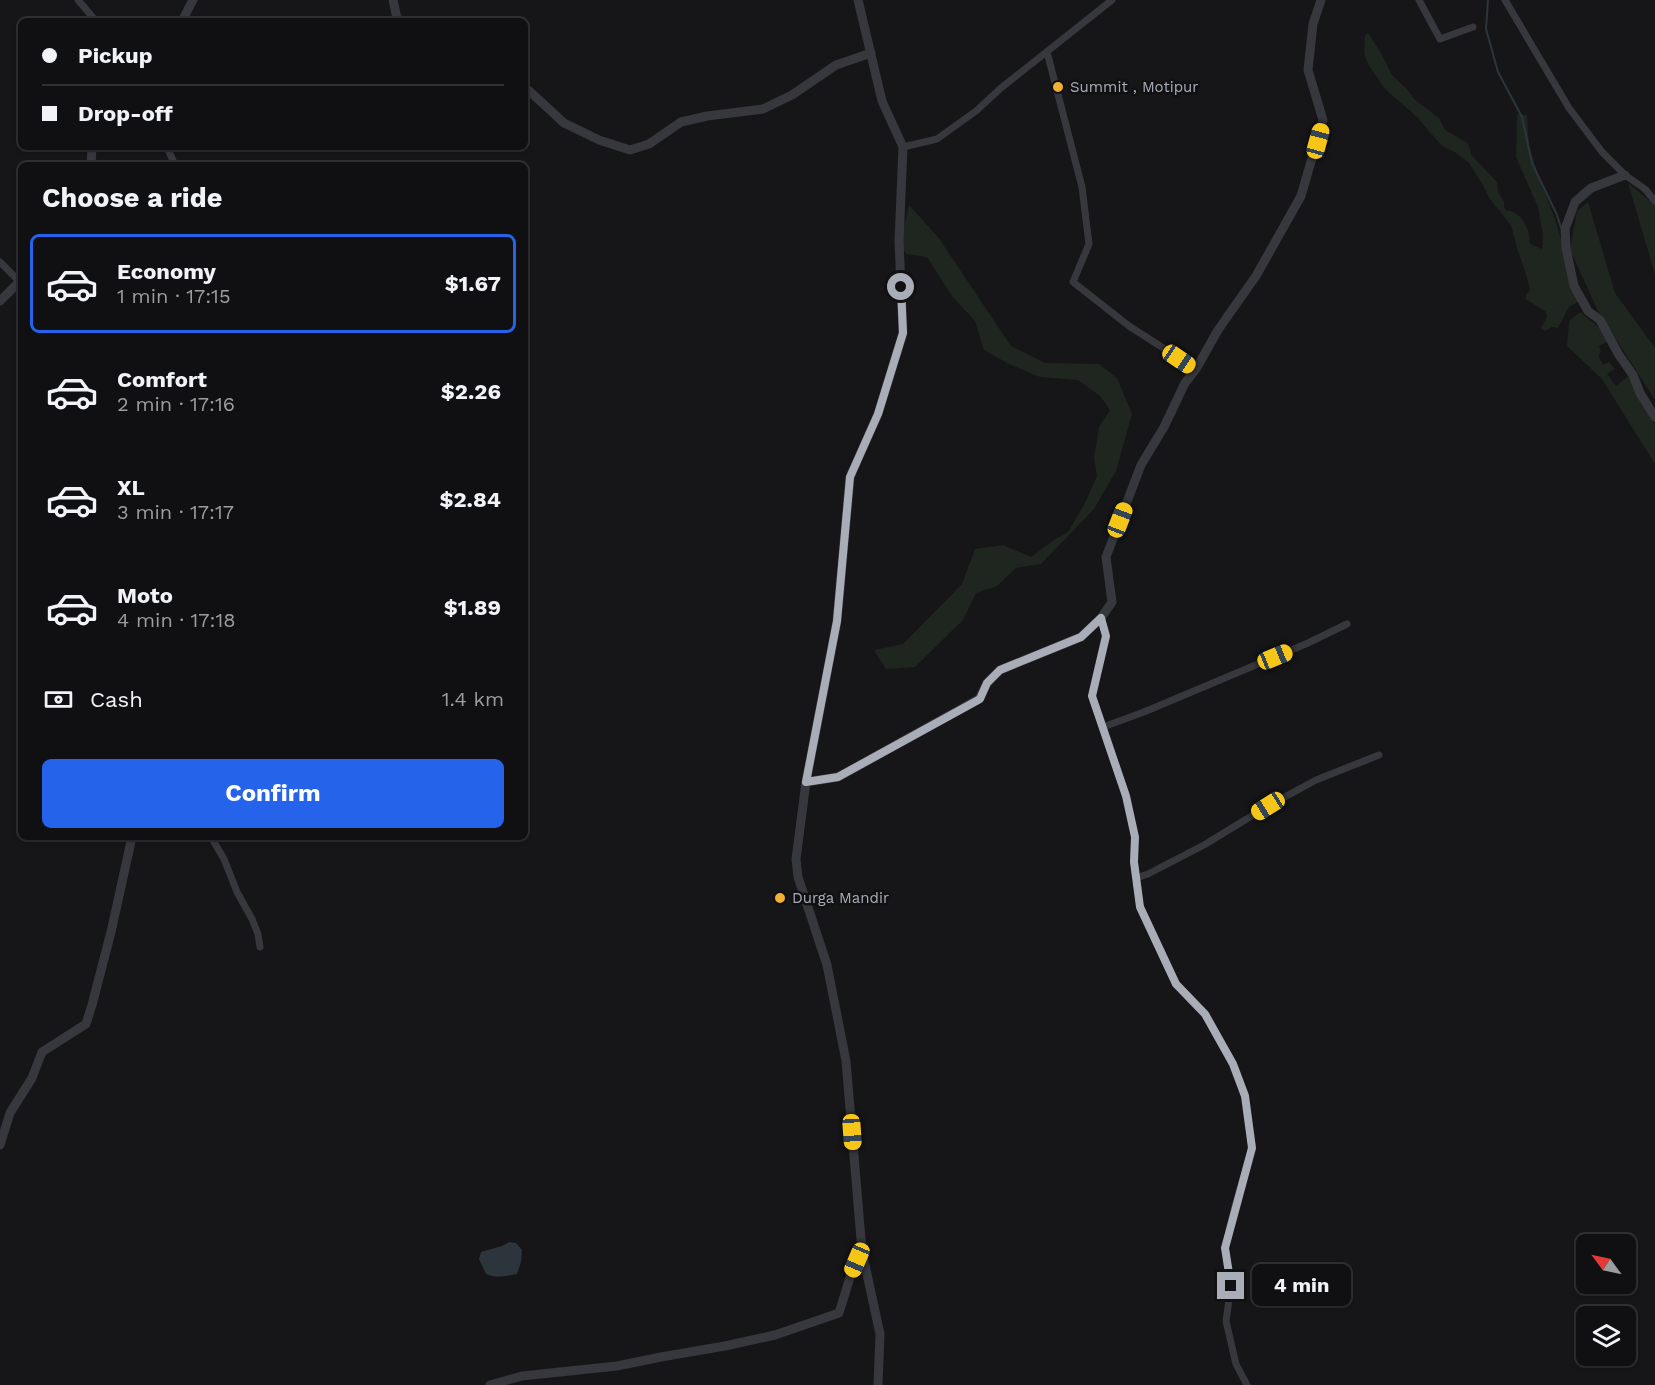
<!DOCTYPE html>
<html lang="en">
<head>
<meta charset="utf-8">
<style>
	:root { --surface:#101012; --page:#1e1e20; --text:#f1f3f6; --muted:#9c9d9f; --line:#303032; --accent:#2563eb }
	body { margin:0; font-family:"Work Sans",sans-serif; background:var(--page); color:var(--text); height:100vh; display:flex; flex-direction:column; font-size:22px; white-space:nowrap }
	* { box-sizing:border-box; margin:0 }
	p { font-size:20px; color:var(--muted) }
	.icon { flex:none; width:33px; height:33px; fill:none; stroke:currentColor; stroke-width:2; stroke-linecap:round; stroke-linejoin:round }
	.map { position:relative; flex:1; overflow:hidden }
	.sheet { position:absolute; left:18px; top:162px; width:510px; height:678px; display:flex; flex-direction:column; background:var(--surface); border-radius:9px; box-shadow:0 2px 4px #0004,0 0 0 2px var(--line) }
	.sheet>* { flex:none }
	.guide { position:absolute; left:18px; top:18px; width:510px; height:132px; border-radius:9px; box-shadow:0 2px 4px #0004,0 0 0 2px var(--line); display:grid; align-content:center; height:132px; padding:0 24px; background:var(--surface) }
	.needle { width:39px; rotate:303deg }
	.buttons { position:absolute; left:1576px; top:1234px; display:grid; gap:12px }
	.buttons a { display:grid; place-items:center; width:60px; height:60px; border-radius:9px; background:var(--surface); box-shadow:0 2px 4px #0004,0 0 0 2px var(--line); font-size:30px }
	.end { position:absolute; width:27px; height:27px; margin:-14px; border:8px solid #a8adb8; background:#111; box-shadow:0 0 0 3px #111 }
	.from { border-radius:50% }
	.bubble { position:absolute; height:42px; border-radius:9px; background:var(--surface); box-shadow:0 2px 4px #0004,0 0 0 2px var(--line); font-size:20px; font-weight:700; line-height:42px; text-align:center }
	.car { position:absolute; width:18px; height:36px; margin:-18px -9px; border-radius:8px; box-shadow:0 0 4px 2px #0007; background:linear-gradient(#f5c518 24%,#345 0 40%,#f5c518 0 76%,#345 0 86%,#f5c518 0) }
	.guide b { display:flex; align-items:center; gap:21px; height:57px; font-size:22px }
	.guide b+b { border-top:2px solid var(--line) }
	.guide i { width:15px; height:15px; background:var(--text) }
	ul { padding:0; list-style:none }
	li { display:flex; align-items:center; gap:18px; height:99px; margin:0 12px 9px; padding:0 12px; border:3px solid transparent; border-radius:9px }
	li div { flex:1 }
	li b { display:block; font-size:22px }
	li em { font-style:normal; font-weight:700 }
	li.current { border-color:var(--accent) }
	li>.icon { width:54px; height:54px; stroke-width:1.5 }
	h2 { padding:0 24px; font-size:27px; line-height:72px }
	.pay { display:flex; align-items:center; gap:15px; height:66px; padding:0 24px; font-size:22px }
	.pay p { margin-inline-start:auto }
	.action { display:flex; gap:12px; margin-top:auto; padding:12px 24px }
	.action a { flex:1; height:69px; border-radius:9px; background:var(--accent); color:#fff; font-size:24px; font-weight:700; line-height:69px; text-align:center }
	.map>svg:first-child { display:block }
	.green { fill:#1e261f }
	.water { fill:#2c353c }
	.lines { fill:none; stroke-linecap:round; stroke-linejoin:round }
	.stream { stroke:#2c353c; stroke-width:2 }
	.minor { stroke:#37383d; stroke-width:7 }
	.tertiary { stroke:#37383d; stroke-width:9 }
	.route { stroke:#a8adb8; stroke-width:8 }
	.poi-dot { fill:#f2b134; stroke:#111113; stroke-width:2 }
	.labels { text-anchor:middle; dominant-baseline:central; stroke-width:5; stroke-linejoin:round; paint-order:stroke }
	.poi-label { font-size:15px; fill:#a8adb8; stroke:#111113; text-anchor:start }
</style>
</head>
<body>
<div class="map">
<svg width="1655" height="1385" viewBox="0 0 1655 1385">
	<rect width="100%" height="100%" fill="#161618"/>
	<path class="green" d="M 1368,33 L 1381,53 L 1392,75 L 1407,89 L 1414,99 L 1439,118 L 1445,130 L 1468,143 L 1472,156 L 1497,182 L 1498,192 L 1504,202 L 1504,205 L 1505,210 C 1522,211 1530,229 1530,244 L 1542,249 L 1543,236 L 1538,207 L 1516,157 L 1517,114 L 1527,115 L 1529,145 L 1538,175 L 1555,219 L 1579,301 L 1569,307 L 1558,328 L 1552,327 L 1545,331 L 1541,328 L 1547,317 L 1546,312 L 1526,299 L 1526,295 L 1530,290 L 1526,274 L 1517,248 L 1511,225 L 1489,198 L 1484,187 L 1469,163 L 1456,153 L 1441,145 L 1416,116 L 1385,89 L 1368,64 L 1364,53 L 1365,35 Z
		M 1628,183 L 1655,205 L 1655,274 Z
		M 1588,202 L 1615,293 L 1655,348 L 1655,400 L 1598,311 L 1570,250 L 1577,211 Z
		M 909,205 L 938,237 L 1011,346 L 1045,363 L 1099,364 L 1117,378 L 1132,414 L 1116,471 L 1094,509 L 1041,564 L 1016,568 L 997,586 L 976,593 L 963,620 L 915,667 L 886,669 L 874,650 L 903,644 L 962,584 L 975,549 L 1003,545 L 1031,557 L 1054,540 L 1068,532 L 1085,503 L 1097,476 L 1094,458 L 1099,427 L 1110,410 L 1100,396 L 1078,380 L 1040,377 L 1009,364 L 984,350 L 975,321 L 952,296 L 927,257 L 906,254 L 900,244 Z
		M 1580,312 L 1602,330 L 1609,341 L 1599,346 L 1601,352 L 1598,355 L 1603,365 L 1609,362 L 1615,369 L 1607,374 L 1616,386 L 1630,375 L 1655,425 L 1655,464 L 1602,379 L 1567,346 L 1569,321 Z"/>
	<path class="water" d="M 509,1242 L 516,1243 L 522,1250 L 521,1262 L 517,1274 C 506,1276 496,1279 486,1274 L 479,1259 L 481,1252 L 502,1246 Z"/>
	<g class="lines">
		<path class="stream" d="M 1488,0 L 1486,29 L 1498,72 L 1522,117 L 1532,163 L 1557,215 L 1561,228"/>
		<path class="minor" d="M 78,0 L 96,21
			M 1419,0 L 1440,39 L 1473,27
			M 1505,0 L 1569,108 L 1602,152 L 1625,175 L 1645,189 L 1655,201
			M 1047,52 L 1082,187 L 1089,244 L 1073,282 L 1129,326 L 1196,369
			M 167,147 L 175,165
			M 903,147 L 937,139 L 976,111 L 1001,88 L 1112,0
			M 0,262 L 20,282
			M 1101,618 L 1106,636 L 1092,696 L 1126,796 L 1135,837 L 1134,862 L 1140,907 L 1176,984 L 1205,1014 L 1233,1064 L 1245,1096 L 1252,1148 L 1235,1206 L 1225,1248 L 1231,1286 L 1226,1321 L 1236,1364 L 1247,1385
			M 1103,727 L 1144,712 L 1308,643 L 1347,624
			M 211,837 L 224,859 L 237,892 L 252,919 L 258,934 L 260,947
			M 1136,878 L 1148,874 L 1204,845 L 1268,806 L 1316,780 L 1379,755"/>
		<path class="tertiary" d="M 393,0 L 397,18 L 402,21
			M 858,0 L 882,101 L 903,147 L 899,241 L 903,333 L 878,414 L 850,477 L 837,621 L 806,782 L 796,859 L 798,877 L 827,965 L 846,1061 L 862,1251 L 880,1334 L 878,1385
			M 182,21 L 193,0
			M 525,87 L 564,123 L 599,140 L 630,150 L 649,144 L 681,122 L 707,116 L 763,109 L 792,95 L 836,65 L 871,53
			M 91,165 L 92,147
			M 1625,175 L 1591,188 L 1575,202 L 1565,229 L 1566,248 L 1574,286 L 1588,311 L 1600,320 L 1619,355 L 1633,375 L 1640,393 L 1655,417
			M 0,301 L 21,280
			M 806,782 L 838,777 L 979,699 L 987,683 L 1000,670 L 1081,637 L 1101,618 L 1112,602 L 1106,557 L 1141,465 L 1164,427 L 1185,383 L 1196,369 L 1218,330 L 1256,276 L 1301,196 L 1323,120 L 1308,70 L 1313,24 L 1321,0
			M 0,1145 L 10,1113 L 32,1078 L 42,1052 L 86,1024 L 92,1005 L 111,932 L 132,837
			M 490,1385 L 522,1376 L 617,1366 L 661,1357 L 725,1346 L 775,1335 L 839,1313 L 851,1274 L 862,1251"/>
	</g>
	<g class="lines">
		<path class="route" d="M 901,287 L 903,333 L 878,414 L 850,477 L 837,621 L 806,782 L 838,777 L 980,699 L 987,683 L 1000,670 L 1081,637 L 1101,618 L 1106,636 L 1092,696 L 1126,796 L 1135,837 L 1134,862 L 1140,907 L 1176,984 L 1205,1014 L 1233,1064 L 1245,1096 L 1252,1148 L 1225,1248 L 1231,1286"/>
	</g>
	<g class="poi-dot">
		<circle cx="1058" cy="87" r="6"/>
		<circle cx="780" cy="898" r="6"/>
	</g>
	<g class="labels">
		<g class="poi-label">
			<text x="1070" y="87">Summit , Motipur</text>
			<text x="792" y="898">Durga Mandir</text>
		</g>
	</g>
</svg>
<div class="buttons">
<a><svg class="needle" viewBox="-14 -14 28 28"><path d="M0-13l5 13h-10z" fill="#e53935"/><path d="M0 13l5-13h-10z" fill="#9c9d9f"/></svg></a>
<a><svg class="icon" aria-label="layers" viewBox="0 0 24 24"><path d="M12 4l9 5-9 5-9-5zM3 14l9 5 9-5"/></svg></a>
</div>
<i class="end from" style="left:901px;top:287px"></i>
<i class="end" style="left:1231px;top:1286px"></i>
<div class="bubble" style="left:1252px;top:1264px;width:99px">4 min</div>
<i class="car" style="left:1318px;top:141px;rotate:15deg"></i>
<i class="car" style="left:1179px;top:359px;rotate:124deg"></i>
<i class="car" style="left:1120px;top:520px;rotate:21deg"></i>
<i class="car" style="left:1275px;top:657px;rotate:68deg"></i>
<i class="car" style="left:1268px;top:806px;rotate:238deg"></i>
<i class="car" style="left:852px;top:1132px;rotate:176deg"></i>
<i class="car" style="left:857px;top:1260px;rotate:203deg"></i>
<div class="guide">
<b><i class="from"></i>Pickup</b>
<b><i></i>Drop-off</b>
</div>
<section class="sheet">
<h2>Choose a ride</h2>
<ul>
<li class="current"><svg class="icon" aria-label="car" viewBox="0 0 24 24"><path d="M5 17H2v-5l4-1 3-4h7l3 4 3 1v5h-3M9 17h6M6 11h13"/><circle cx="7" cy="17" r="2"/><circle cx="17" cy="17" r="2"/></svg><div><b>Economy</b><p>1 min · 17:15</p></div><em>$1.67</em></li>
<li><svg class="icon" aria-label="car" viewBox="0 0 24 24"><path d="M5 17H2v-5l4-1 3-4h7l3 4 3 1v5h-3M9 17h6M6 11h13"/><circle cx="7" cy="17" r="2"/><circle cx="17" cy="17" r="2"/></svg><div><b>Comfort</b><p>2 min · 17:16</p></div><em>$2.26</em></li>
<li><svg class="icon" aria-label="car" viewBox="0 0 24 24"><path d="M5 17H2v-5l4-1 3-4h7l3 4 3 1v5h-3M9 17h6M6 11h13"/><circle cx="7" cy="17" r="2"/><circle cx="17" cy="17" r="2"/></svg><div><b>XL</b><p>3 min · 17:17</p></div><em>$2.84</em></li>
<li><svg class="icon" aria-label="car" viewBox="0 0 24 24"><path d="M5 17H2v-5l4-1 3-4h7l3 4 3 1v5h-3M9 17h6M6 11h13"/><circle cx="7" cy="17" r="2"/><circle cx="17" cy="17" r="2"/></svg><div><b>Moto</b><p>4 min · 17:18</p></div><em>$1.89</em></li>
</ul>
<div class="pay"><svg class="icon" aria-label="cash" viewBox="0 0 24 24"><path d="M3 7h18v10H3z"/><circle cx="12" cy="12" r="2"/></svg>Cash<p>1.4 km</p></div>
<div class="action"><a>Confirm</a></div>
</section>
</div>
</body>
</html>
